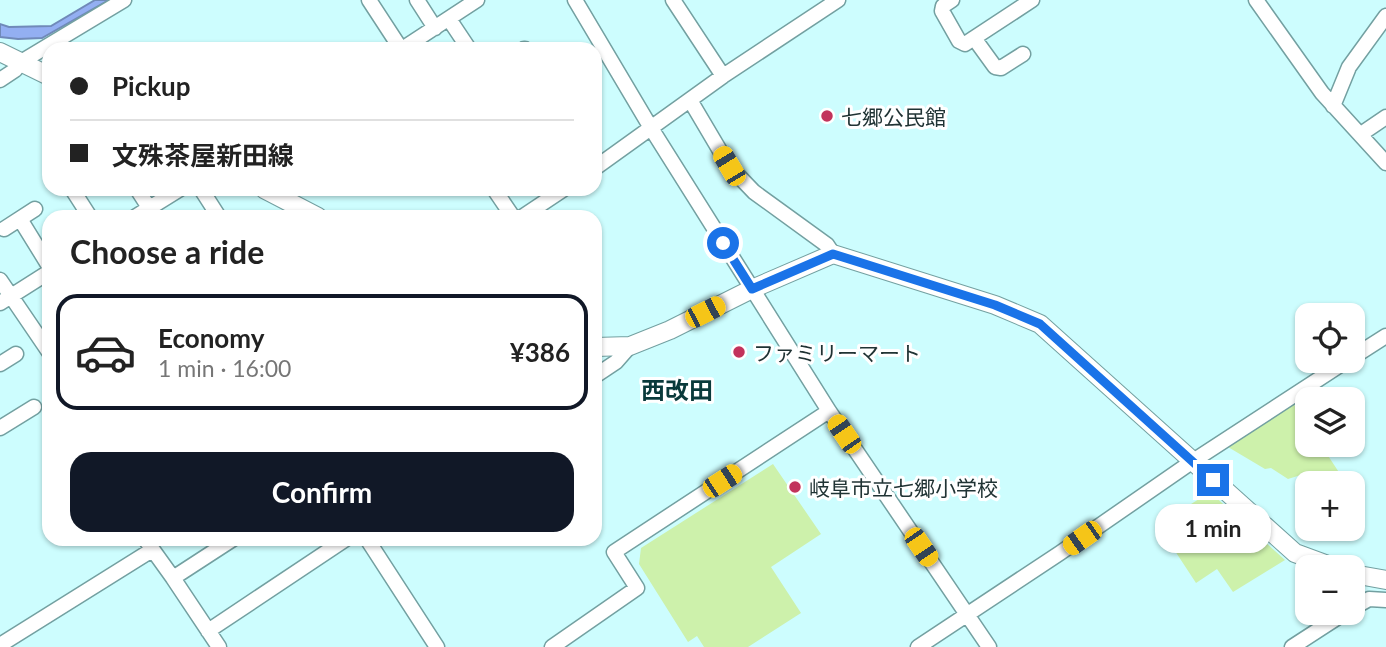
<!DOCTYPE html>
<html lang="en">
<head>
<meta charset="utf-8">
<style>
	:root { --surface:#fff; --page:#f2f2f2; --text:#222; --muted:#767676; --line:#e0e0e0; --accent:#111827 }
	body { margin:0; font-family:Lato,"Noto Sans JP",sans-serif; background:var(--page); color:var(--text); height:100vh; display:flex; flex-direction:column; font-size:26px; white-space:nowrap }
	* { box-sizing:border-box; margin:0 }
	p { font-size:23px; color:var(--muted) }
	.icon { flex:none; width:38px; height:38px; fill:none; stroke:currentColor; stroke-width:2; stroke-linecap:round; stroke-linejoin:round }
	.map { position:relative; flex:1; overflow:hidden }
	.side { position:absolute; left:42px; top:210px; width:560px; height:336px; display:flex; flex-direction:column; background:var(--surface); border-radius:21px; box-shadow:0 2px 5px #0004 }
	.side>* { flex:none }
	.hud { position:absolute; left:42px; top:42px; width:560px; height:154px; border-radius:21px; box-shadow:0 2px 5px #0004; display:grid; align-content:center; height:154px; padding:0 28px; background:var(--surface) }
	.buttons { position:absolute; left:1295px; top:303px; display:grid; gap:14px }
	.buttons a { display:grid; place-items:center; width:70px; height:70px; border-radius:14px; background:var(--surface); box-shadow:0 2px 5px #0004; font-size:35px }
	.end { position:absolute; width:32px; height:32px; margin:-16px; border:9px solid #1a73e8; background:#fff; box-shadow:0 0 0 4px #fff }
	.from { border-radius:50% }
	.bubble { position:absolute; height:49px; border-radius:21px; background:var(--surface); box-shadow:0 2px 5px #0004; font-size:23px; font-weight:700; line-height:49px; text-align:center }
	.car { position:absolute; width:21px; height:42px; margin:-21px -10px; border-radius:9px; box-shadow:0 0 5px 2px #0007; background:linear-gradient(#f5c518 24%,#345 0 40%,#f5c518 0 76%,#345 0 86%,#f5c518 0) }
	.hud b { display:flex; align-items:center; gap:24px; height:66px; font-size:26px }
	.hud b+b { border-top:2px solid var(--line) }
	.hud i { width:18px; height:18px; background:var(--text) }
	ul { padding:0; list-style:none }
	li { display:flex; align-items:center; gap:21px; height:116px; margin:0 14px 10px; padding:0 14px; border:4px solid transparent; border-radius:21px }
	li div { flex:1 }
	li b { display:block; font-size:26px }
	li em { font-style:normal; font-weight:700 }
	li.on { border-color:var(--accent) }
	li>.icon { width:63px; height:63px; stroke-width:1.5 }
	h2 { padding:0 28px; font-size:32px; line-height:84px }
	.button { display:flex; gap:14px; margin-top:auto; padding:14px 28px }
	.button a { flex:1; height:80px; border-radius:21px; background:var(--accent); color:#fff; font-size:28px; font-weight:700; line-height:80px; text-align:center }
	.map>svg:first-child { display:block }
	.green { fill:#cdf1ab }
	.water { fill:#93aff2; stroke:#708ab9; stroke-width:2 }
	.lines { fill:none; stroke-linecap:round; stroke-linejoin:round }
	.minor-casing { stroke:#73a0a1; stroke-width:17 }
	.major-casing { stroke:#73a0a1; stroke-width:20 }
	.minor { stroke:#fff; stroke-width:14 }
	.major { stroke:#fff; stroke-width:18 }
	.route { stroke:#1a73e8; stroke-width:9 }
	.poi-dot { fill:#c2335c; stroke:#fff; stroke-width:2.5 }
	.labels { text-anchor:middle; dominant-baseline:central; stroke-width:6; stroke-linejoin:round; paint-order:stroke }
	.poi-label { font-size:21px; fill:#203334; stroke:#fff; text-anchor:start }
	.quarter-label { font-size:24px; font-weight:bold; fill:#0a3a3b; stroke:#fff }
</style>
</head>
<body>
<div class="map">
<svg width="1386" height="647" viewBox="0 0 1386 647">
	<rect width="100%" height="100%" fill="#cdfdfe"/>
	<path class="green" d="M 1293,403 L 1307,424 L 1307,444 L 1321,445 L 1346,483 L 1323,483 L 1304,474 L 1288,479 L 1271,468 L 1265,469 L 1228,447 Z
		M 773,464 L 821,534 L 771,567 L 801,613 L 748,647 L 704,647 L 697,636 L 688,642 L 639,564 L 641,548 Z
		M 1210,492 L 1285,560 L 1233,592 L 1217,569 L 1196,583 L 1158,525 Z"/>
	<path class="water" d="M 95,0 L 109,0 L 42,38 L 18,39 L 0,37 L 0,24 L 9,27 L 51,26 Z"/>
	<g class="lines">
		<defs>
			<path id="minor" d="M 369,0 L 401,49
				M 417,0 L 435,28
				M 575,0 L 651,128 L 829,411 L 989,647
				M 673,0 L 723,76
				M 952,0 L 943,6 L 942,11 L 959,41 L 965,44 L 974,38
				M 1256,0 L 1322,93 L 1386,163
				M 449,19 L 469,49
				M 402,49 L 477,0
				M 524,49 L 525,49
				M 1023,54 L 1001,68 L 995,67 L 974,38 L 1032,0
				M 0,80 L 15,70 L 21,62 L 124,0
				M 690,100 L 729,166 L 754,192 L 827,245 L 833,254
				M 1333,106 L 1349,67 L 1386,16
				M 1361,134 L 1386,117
				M 595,168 L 723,76 L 838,0
				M 72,189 L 90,217
				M 137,189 L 155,217
				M 201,189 L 219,217
				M 494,189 L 513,217
				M 135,217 L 180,189
				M 522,217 L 564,189
				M 20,219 L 49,266
				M 4,229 L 35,209
				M 0,280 L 49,352
				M 0,303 L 49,272
				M 1353,357 L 1386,336
				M 0,364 L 16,354
				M 595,376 L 616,362 L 630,346
				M 0,428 L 34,407
				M 145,539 L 173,578 L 219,647
				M 367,539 L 437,647
				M 173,578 L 233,539
				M 1353,608 L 1369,599 L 1386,600
				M 208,631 L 346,539
				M 0,645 L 152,550
				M 552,647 L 637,588 L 614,552 L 829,411
				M 918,647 L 1060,553 L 1193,461 L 1348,360
				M 1292,647 L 1346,612"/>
			<path id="major" d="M 0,52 L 49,76
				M 264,189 L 318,217
				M 595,347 L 630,346 L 670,330 L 752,289 L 833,254 L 995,305 L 1040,324 L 1295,553 L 1333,567
				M 1353,574 L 1386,580"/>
		</defs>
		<use href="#minor" class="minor-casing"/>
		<use href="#major" class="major-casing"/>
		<use href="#minor" class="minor"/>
		<use href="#major" class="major"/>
	</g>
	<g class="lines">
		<path class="route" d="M 723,243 L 752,289 L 833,254 L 995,305 L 1040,324 L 1213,480"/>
	</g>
	<g class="poi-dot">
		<circle cx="827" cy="116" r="7"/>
		<circle cx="739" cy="352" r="7"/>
		<circle cx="795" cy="487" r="7"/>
	</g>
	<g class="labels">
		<g class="poi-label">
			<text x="841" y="116">七郷公民館</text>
			<text x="753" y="352">ファミリーマート</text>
			<text x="809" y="487">岐阜市立七郷小学校</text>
		</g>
		<g class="quarter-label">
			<text x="677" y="389">西改田</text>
		</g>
	</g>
</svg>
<div class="buttons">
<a><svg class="icon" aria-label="locate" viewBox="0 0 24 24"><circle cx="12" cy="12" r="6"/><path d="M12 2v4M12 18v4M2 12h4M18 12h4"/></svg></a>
<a><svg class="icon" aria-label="layers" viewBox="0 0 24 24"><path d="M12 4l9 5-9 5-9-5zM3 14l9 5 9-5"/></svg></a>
<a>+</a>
<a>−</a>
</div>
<i class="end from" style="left:723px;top:243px"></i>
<i class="end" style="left:1213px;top:480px"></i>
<div class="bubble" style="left:1155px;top:504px;width:116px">1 min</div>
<i class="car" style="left:729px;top:166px;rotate:329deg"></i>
<i class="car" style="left:705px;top:312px;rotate:63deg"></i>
<i class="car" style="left:844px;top:434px;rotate:326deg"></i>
<i class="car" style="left:722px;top:481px;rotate:57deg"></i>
<i class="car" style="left:1082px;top:538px;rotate:235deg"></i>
<i class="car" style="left:921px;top:547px;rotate:146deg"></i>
<div class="hud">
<b><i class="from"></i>Pickup</b>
<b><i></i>文殊茶屋新田線</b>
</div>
<section class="side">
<h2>Choose a ride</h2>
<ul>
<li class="on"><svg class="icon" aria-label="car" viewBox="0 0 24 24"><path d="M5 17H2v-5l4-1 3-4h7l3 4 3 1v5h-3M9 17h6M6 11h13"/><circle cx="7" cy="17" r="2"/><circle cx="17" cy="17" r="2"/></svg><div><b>Economy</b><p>1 min · 16:00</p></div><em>¥386</em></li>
</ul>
<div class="button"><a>Confirm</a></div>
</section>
</div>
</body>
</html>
